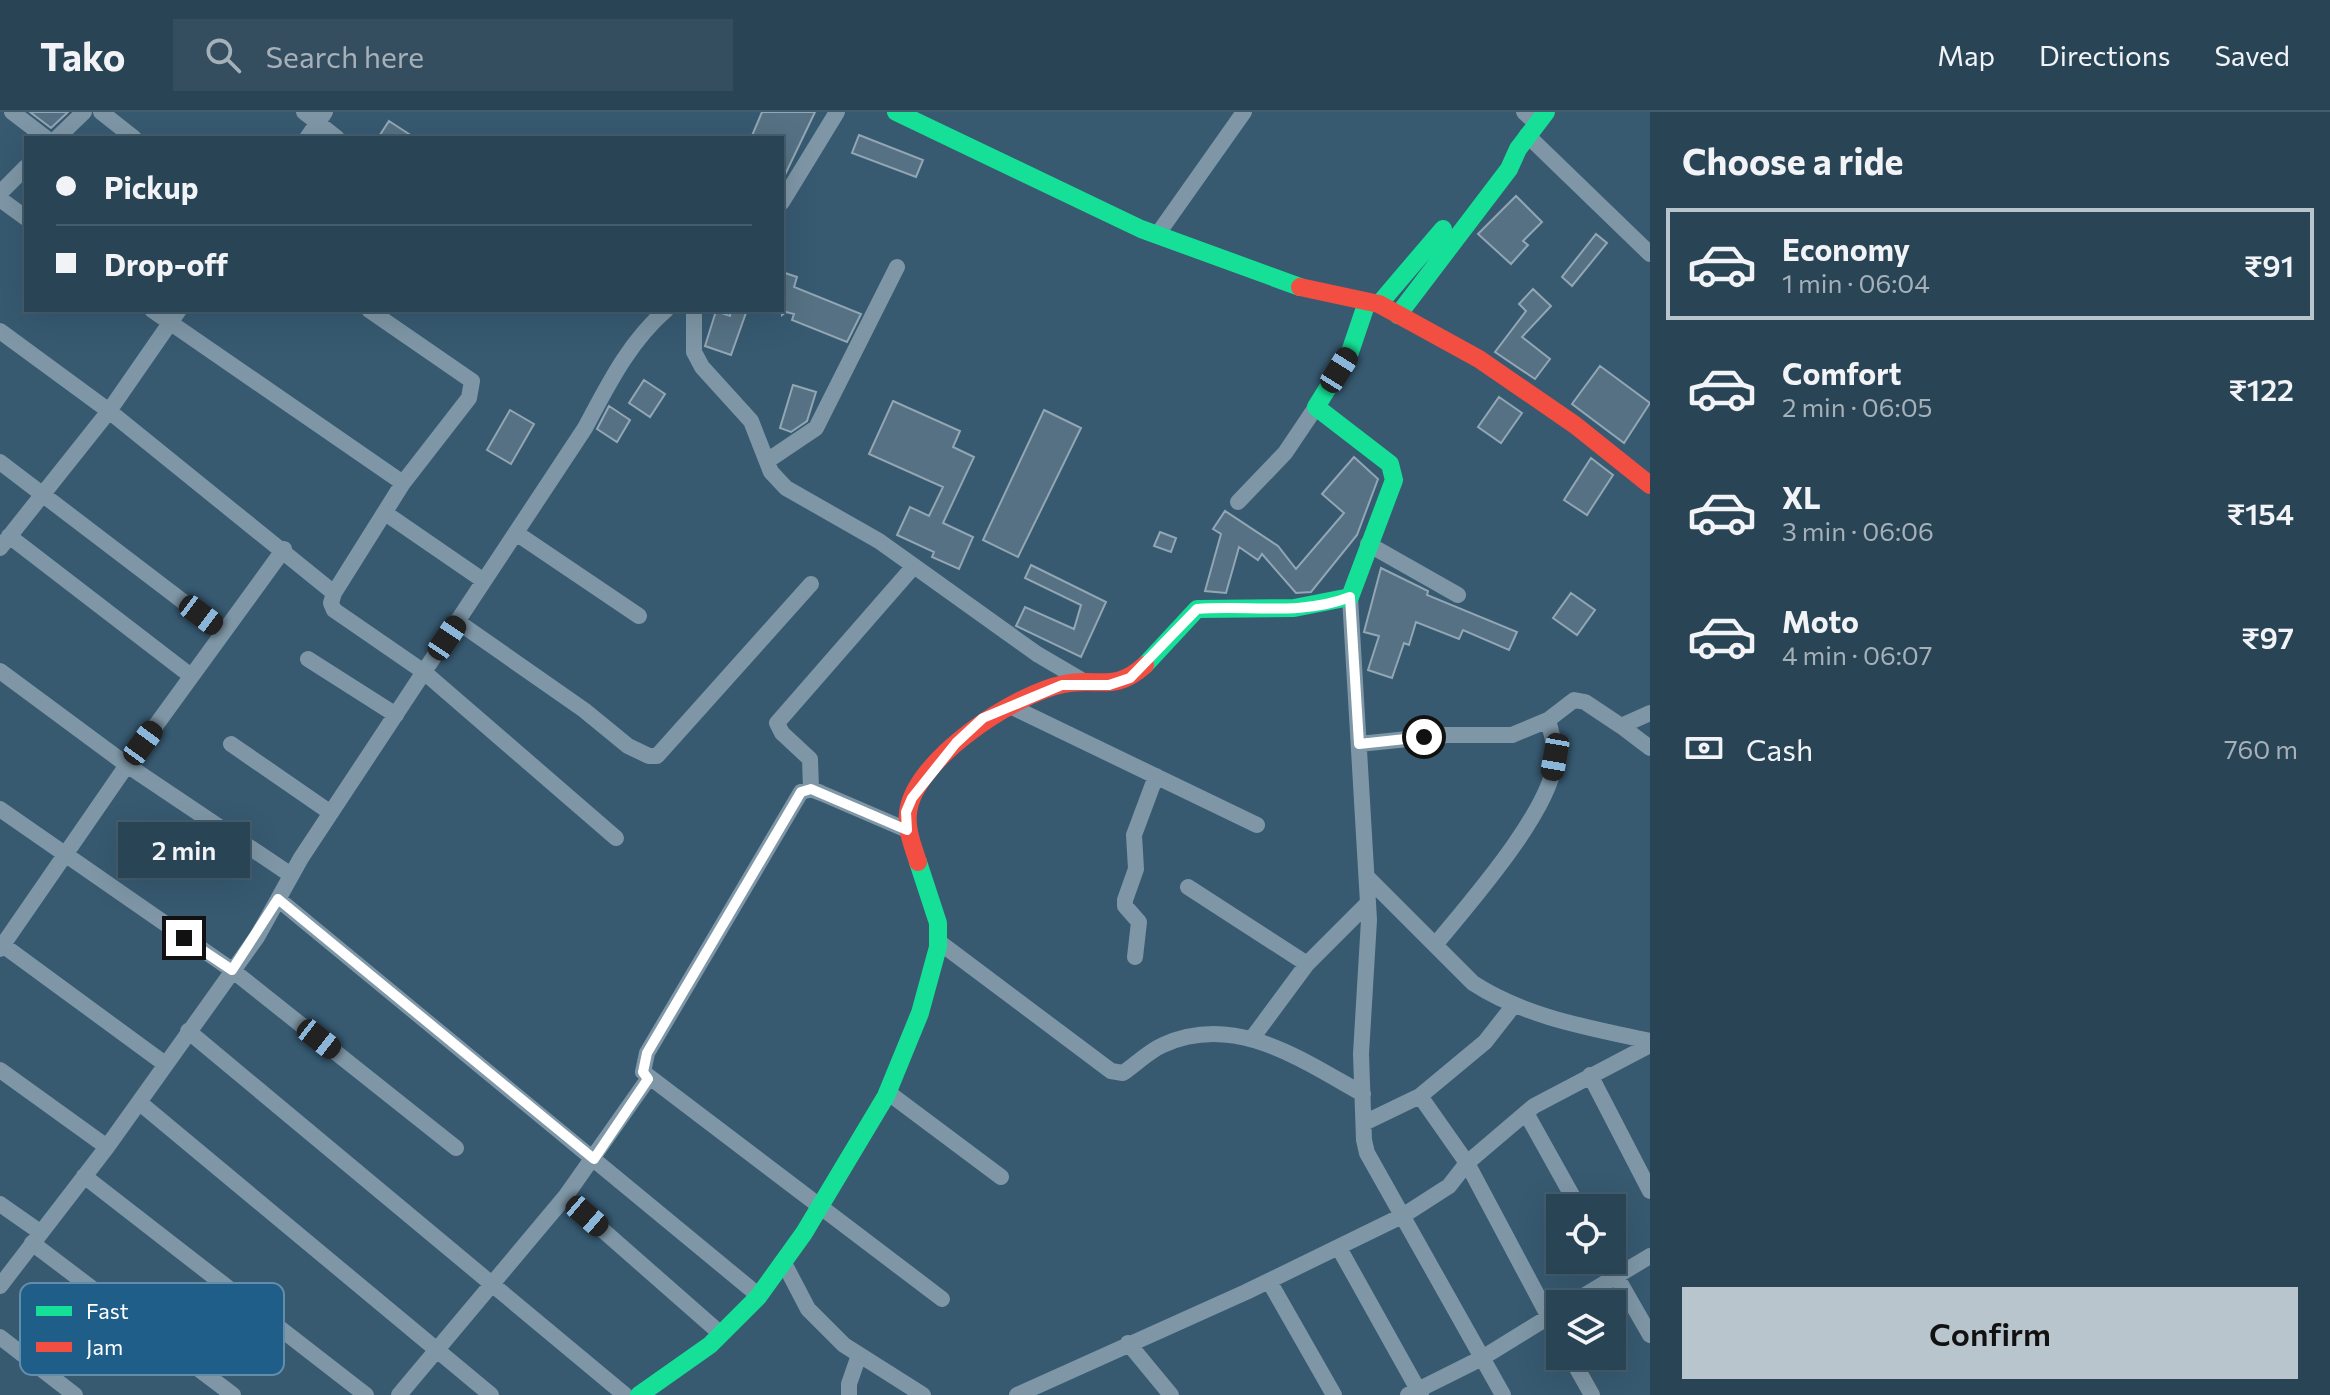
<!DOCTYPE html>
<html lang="en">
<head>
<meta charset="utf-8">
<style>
	:root { --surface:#294455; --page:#354e5f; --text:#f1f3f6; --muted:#a5b0b9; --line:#455c6c; --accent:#b9c5cd }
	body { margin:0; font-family:Commissioner,sans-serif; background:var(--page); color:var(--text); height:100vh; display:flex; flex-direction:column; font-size:30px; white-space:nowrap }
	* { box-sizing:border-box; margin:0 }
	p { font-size:26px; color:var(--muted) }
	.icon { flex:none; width:44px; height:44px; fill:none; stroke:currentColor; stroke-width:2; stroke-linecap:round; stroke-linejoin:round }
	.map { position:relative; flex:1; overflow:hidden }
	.side { display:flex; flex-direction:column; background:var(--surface); width:680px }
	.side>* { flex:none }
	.banner { position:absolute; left:24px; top:24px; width:760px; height:176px; border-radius:0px; box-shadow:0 8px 32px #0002,0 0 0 2px var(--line); display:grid; align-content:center; height:176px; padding:0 32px; background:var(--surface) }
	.buttons { position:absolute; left:1546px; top:1082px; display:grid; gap:16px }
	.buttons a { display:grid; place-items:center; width:80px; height:80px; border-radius:0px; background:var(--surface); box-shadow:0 8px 32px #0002,0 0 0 2px var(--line); font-size:40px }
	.end { position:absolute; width:36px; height:36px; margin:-18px; border:10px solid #fff; background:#111; box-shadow:0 0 0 4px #111 }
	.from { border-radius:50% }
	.bubble { position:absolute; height:56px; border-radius:0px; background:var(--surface); box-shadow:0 8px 32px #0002,0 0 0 2px var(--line); font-size:26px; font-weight:600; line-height:56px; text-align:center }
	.car { position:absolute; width:24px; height:48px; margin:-24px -12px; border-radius:10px; box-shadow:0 0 6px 2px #0007; background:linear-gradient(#222 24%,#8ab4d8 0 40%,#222 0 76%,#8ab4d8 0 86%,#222 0) }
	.banner b { display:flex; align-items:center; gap:28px; height:76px; font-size:30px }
	.banner b+b { border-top:2px solid var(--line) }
	.banner i { width:20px; height:20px; background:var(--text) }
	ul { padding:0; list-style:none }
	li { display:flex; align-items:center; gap:24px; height:112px; margin:0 16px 12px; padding:0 16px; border:4px solid transparent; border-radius:0px }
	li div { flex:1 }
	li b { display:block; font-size:30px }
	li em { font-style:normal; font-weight:600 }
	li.active { border-color:var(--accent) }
	li>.icon { width:72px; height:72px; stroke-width:1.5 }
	h2 { padding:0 32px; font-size:36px; line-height:96px }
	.pay { display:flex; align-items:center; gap:20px; height:88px; padding:0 32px; font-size:30px }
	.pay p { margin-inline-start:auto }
	.button { display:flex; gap:16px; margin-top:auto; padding:16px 32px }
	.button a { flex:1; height:92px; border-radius:0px; background:var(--accent); color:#111; font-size:32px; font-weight:600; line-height:92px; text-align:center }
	header { display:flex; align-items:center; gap:48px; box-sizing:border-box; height:112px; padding:0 40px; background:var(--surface); border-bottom:2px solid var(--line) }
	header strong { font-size:38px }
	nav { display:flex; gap:44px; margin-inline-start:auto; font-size:28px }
	.search { width:560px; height:72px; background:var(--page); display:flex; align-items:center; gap:20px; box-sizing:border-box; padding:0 28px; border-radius:0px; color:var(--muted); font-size:30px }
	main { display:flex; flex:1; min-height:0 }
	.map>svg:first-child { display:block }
	.building { fill:#557183; stroke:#92a6b4; stroke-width:2 }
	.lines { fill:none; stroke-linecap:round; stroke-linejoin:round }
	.street { stroke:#7e96a6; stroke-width:16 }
	.fast { stroke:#16e098; stroke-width:18 }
	.jam { stroke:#f24e42; stroke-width:18 }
	.route { stroke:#fff; stroke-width:10 }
	.key { fill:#1f5e89; stroke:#628eac; stroke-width:2 }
	.key-label { font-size:22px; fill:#fff }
</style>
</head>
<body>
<header>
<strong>Tako</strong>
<div class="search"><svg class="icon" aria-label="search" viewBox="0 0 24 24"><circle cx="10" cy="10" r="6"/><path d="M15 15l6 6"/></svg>Search here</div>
<nav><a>Map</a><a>Directions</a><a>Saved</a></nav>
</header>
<main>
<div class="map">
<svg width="1650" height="1283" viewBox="0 0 1650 1283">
	<rect width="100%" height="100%" fill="#375a71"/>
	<path class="building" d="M 30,0 L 68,0 L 51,16 Z
		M 762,0 L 815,0 L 782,69 L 782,26 L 751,26 Z
		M 389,9 L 415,26 L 378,26 Z
		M 859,23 L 923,48 L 916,65 L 852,41 Z
		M 1516,84 L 1542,110 L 1523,129 L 1528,133 L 1511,152 L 1478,122 Z
		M 1596,122 L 1607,131 L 1572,174 L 1562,165 Z
		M 782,160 L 797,165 L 794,175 L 861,202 L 847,230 L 792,208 L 794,202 L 786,200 L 782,203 Z
		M 1533,177 L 1551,194 L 1522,225 L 1550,247 L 1535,267 L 1495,240 L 1526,199 L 1519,192 Z
		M 731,198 L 747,198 L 731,243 L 705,234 L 716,199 L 730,204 Z
		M 1600,254 L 1650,291 L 1624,331 L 1572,292 Z
		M 644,268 L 665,282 L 650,305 L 629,291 Z
		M 793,273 L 816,280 L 807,309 L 791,320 L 780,316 Z
		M 1499,285 L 1522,301 L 1501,331 L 1478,315 Z
		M 893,289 L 960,319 L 953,335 L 974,345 L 943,411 L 973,425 L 959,457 L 932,445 L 934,440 L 897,423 L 910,395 L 929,404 L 943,375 L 869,342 Z
		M 609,294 L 630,308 L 617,330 L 597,317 Z
		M 510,298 L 534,312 L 511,352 L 487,338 Z
		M 1044,298 L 1081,316 L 1018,445 L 983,428 Z
		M 1354,345 L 1378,367 L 1357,423 L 1311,480 L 1296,481 L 1262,442 L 1258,448 L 1239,435 L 1226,481 L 1205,479 L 1221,422 L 1213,417 L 1225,399 L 1278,434 L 1296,457 L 1344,401 L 1322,382 Z
		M 1591,346 L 1613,363 L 1587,403 L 1564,388 Z
		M 1160,420 L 1176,426 L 1171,440 L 1154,434 Z
		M 1031,453 L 1106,490 L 1081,545 L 1016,514 L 1025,495 L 1074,517 L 1081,493 L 1025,466 Z
		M 1381,456 L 1428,479 L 1427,483 L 1517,520 L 1509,538 L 1463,518 L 1459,527 L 1416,510 L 1409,533 L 1404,531 L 1392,566 L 1368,558 L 1379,524 L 1364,520 Z
		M 1571,481 L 1595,498 L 1577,523 L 1553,506 Z"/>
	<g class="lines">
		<path class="street" d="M 12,0 L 46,26
			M 101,0 L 134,26
			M 304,0 L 337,26
			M 1524,0 L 1536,11
			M 1527,23 L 1650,142
			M 57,26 L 84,0
			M 307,26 L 325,0
			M 0,81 L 26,55
			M 0,87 L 26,106
			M 782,90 L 837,0
			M 1157,123 L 1244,0
			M 152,198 L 403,371
			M 369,198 L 472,269 L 469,286 L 403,371 L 334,481 L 331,491 L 334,498 L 424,560 L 616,726
			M 694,198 L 694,240 L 702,255 L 751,309 L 771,360 L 786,376 L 879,429 L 1037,542 L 1083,569
			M 0,219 L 109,299 L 334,481
			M 767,349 L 816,316 L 897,155
			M 0,350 L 223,520
			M 1238,390 L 1285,341 L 1316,295
			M 385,401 L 484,469
			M 516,421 L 639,504
			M 9,424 L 191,564
			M 1368,432 L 1458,483
			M 0,436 L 109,299 L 179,198
			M 284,437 L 127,653 L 291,763
			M 1350,485 L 1369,808 L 1361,942 L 1364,1028 L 1367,1041 L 1503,1283
			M 458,510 L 584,598 L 628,634 L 649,644 L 657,644 L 811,472
			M 308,547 L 396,603
			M 0,559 L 127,653 L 0,837
			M 1010,594 L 1257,713
			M 1621,614 L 1650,636
			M 231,632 L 331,701
			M 1359,632 L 1447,623 L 1512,623 L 1548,608 L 1574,588 L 1585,590 L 1621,614 L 1650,601
			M 811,677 L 810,647 L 782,621 L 777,611 L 914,454
			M 0,697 L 232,858 L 456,1036
			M 907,718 L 821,681 L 811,677 L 801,680 L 647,941 L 643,960 L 942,1187
			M 1367,765 L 1473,871 C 1525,905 1590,916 1650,929
			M 1188,775 L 1307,852
			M 278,787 L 758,1183
			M 939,830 L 1111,959 L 1123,961 C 1136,952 1149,939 1163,933 C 1235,900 1302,948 1363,982
			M 0,831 L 165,952
			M 1435,833 C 1467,794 1555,695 1555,645 C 1555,633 1551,619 1548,608
			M 1135,845 L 1139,810 L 1125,794 L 1125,788 L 1136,757 L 1134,723 L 1156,664
			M 188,919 L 625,1283
			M 1253,925 L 1307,852 L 1368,791
			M 0,958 L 107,1035 L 257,825 L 301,746 L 585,316 C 608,273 629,230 666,198
			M 1590,963 L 1650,1079
			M 890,982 L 1001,1065
			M 1420,984 L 1485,930 L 1514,893
			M 140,991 L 491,1283
			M 1526,1001 L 1579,1096
			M 1364,1011 L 1420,984 L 1467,1051 L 1560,1226
			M 84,1064 L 366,1283
			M 565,1085 L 721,1222
			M 0,1092 L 40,1120
			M 32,1131 L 233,1283
			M 1339,1136 L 1421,1283
			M 1607,1148 L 1650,1223
			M 785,1153 L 808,1197 L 844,1233 L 923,1283
			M 1269,1169 L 1334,1283
			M 0,1174 L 107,1035
			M 1570,1192 L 1650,1144
			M 0,1225 L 75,1283
			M 1128,1231 L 1171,1283
			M 1570,1244 L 1592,1283
			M 399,1283 L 565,1085 L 648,967
			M 849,1283 L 849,1272 L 859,1243
			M 1017,1283 L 1246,1180 L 1404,1103 L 1449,1074 L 1467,1051 L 1534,994 L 1650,933
			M 1408,1283 L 1482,1246 L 1560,1198"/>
		<path class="fast" d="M 896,0 L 1141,117 L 1300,175
			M 1379,192 L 1443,117
			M 1398,203 L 1509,57 L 1518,37 L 1546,0
			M 1145,553 L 1197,497 L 1294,496 L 1350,485 L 1394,368 L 1390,352 L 1316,295 L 1350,240 L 1367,190
			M 639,1283 L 710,1233 L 758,1185 L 804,1121 L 886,984 L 920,901 L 938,835 L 938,811 L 918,750"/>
		<path class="jam" d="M 1300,175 L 1379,192 L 1479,247 L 1575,313 L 1650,373
			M 918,750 C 913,734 906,718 908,701 C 913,648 1016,581 1064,572 C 1099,565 1114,581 1145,553"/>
	</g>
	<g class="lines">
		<path class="route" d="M 184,826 L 232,858 L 278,787 L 594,1047 L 648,967 L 643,960 L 647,941 L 801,680 L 811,677 L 907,718 L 906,700 L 912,686 L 956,631 L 983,606 L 1062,573 L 1109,573 L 1130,566 L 1197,497 C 1248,493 1301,504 1350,485 L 1359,632 L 1424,625"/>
	</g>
	<rect x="20" y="1171" width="264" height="92" rx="12" class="key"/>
	<rect x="36" y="1194" width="36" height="10" fill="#16e098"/>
	<rect x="36" y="1230" width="36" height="10" fill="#f24e42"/>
	<g class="key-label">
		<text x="86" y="1207">Fast</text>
		<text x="86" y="1243">Jam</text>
	</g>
</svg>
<div class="buttons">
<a><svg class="icon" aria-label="locate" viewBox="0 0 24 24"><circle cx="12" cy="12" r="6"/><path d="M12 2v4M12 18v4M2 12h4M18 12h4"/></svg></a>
<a><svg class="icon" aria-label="layers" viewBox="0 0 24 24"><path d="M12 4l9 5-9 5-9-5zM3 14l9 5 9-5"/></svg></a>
</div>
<i class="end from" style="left:1424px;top:625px"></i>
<i class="end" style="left:184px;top:826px"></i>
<div class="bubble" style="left:118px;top:710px;width:132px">2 min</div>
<i class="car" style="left:1339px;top:258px;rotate:32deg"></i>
<i class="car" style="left:201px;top:503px;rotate:127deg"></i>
<i class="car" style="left:447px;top:526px;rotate:34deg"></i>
<i class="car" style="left:143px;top:631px;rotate:36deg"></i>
<i class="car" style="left:1555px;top:645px;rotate:190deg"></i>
<i class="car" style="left:319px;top:927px;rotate:128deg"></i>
<i class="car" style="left:587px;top:1104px;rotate:131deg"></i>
<div class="banner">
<b><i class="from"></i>Pickup</b>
<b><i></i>Drop-off</b>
</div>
</div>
<section class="side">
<h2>Choose a ride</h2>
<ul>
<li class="active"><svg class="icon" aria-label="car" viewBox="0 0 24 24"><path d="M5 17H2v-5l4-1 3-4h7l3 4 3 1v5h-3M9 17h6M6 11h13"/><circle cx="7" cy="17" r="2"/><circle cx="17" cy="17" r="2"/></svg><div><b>Economy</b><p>1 min · 06:04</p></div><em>₹91</em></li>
<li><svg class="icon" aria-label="car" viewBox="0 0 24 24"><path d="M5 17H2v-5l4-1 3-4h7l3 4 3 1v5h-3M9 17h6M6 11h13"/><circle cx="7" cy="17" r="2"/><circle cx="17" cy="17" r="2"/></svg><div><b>Comfort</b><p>2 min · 06:05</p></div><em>₹122</em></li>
<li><svg class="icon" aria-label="car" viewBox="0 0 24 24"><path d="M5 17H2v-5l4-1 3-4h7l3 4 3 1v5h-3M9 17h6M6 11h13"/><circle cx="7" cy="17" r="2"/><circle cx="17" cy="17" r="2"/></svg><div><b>XL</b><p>3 min · 06:06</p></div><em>₹154</em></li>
<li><svg class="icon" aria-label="car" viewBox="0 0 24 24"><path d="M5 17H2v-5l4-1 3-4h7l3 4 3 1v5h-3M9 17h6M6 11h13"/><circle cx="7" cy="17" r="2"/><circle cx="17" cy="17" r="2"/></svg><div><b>Moto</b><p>4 min · 06:07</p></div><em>₹97</em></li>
</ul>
<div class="pay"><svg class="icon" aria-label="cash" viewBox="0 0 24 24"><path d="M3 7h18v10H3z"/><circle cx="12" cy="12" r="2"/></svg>Cash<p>760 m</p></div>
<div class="button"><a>Confirm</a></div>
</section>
</main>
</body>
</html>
